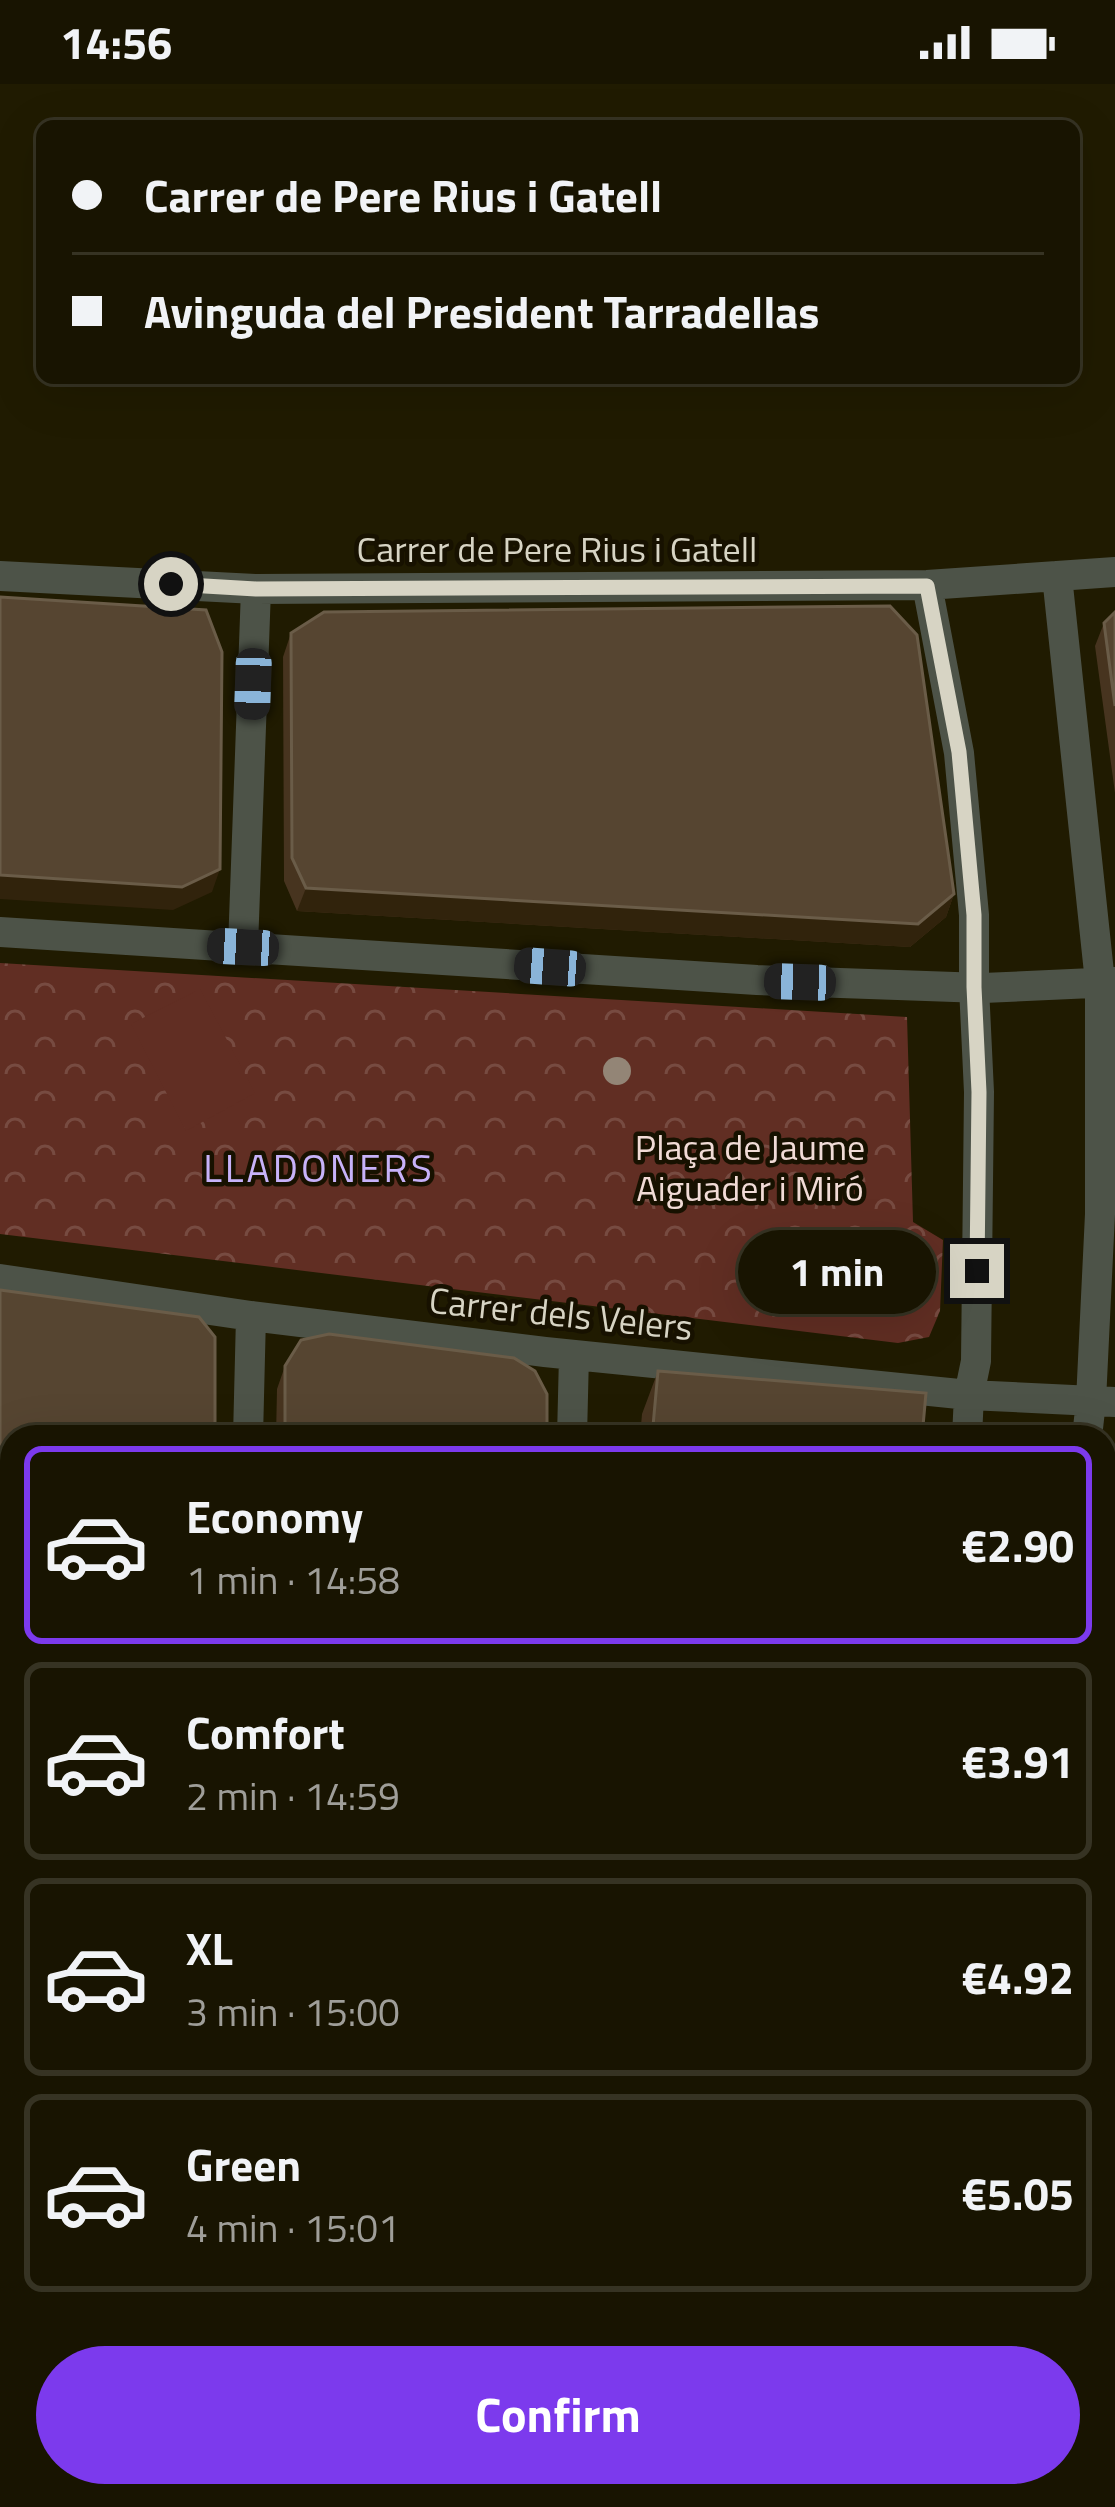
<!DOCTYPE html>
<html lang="en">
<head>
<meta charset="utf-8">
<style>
	:root { --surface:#181401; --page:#211d0b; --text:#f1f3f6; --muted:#9f9e99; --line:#363323; --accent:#7c3aed }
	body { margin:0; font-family:"Titillium Web",sans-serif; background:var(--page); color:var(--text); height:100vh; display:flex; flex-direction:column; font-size:45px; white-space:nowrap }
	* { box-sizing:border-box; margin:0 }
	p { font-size:39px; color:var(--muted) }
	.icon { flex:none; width:66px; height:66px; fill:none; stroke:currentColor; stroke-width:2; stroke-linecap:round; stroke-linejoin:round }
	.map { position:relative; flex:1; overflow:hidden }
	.sheet { position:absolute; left:0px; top:1341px; width:1116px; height:1083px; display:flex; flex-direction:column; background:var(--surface); border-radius:36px 36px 0 0; box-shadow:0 12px 48px #0002,0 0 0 3px var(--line) }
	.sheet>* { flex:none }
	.guide { position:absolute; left:36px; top:36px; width:1044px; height:264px; border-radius:18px; box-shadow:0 12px 48px #0002,0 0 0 3px var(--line); display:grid; align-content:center; height:264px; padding:0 36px; background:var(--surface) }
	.end { position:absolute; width:54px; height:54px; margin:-27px; border:15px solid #d7d4c4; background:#111; box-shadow:0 0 0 6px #111 }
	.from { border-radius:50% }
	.bubble { position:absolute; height:84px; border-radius:42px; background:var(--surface); box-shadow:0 12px 48px #0002,0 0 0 3px var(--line); font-size:39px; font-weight:700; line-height:84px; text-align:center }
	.car { position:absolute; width:36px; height:72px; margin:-36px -18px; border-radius:15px; box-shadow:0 0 9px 3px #0007; background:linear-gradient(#222 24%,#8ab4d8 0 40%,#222 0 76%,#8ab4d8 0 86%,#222 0) }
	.guide b { display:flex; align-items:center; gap:42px; height:114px; font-size:45px }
	.guide b+b { border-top:3px solid var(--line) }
	.guide i { width:30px; height:30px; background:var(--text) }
	ul { padding:21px 0 0; list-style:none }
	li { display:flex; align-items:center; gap:36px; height:198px; margin:0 24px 18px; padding:0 12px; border:6px solid var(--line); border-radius:18px }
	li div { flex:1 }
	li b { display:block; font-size:45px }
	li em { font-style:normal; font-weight:700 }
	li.current { border-color:var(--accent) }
	li>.icon { width:108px; height:108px; stroke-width:1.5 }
	.primary-button { display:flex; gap:24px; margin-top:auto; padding:24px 36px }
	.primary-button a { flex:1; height:138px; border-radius:72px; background:var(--accent); color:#fff; font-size:48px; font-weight:700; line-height:138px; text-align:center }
	.status { display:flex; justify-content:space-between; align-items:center; height:84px; padding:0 60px; background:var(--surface); direction:ltr }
	.status svg { height:33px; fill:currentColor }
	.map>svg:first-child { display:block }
	.park { fill:url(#park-crowns) }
	.pitch { fill:#612e23 }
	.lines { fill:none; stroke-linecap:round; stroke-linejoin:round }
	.street { stroke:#4d5348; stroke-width:30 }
	.tree { fill:#938576 }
	.wall { fill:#47341f }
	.shaded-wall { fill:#31230c }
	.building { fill:#564531; stroke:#6a5c48; stroke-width:3 }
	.route { stroke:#d7d4c4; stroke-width:15 }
	.labels { text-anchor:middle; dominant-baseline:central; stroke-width:9; stroke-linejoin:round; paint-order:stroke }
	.street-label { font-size:36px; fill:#d7d4c4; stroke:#171100 }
	.park-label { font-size:36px; fill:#f1dbd6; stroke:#171100 }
	.neighbourhood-label { font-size:39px; letter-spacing:3px; fill:#c7b2f9; stroke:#171100 }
</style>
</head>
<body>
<div class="status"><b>14:56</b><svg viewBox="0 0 49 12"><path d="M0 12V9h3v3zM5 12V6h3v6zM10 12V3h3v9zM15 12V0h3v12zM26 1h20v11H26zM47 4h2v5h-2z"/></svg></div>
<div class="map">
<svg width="1115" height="2423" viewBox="0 0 1115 2423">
	<defs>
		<pattern id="park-crowns" width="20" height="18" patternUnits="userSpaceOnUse" patternTransform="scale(3)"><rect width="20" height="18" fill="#612e23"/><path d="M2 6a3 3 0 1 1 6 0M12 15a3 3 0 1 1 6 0" fill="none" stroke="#774b41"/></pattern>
	</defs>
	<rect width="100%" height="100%" fill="#201b01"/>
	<path class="park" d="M 0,879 L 907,933 L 913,1138 L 943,1156 L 940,1227 L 929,1253 L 898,1259 L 0,1150 Z
		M 1104,1828 L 1115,1841 L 1115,2040 L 1104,2050 Z
		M 1115,2119 L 1115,2372 L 1104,2375 L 1104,2129 Z
		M 20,2412 L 594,2412 L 596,2423 L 21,2423 Z"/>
	<path class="pitch" d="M 200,905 L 255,1009 L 186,1047 L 131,940 Z"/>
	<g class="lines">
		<path class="street" d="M 0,492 L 256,505 L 927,501 L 1115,488
			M 1057,492 L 1100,898 L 1100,1130 L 1091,1317 L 1087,1353
			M 927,501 L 959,669 L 974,831 L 974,903 L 979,1008 L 978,1098 L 976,1277 L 969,1311 L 967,1353
			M 0,848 L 757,896 L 983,904 L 1115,898
			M 243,863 L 256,505
			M 0,1195 L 251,1232 L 545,1268 L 969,1311 L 1115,1318
			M 248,1353 L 251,1232
			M 572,1353 L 574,1271
			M 1104,1790 L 1115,1804
			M 0,1863 L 12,1864
			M 1104,2079 L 1115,2070
			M 0,2337 L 12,2337
			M 617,2412 L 619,2423
			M 921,2412 L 924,2423
			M 1047,2412 L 1051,2423"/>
	</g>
	<circle class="tree" cx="617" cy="987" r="14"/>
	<path class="wall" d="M 1115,528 L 1115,709 L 1095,562 L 1104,539 Z
		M 291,549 L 954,810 L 946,833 L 910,863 L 297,827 L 284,797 L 283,573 Z
		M 285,1282 L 547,1353 L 276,1353 L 277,1305 Z
		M 658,1287 L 922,1353 L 640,1353 L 642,1330 Z
		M 1115,1576 L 1115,1713 L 1104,1715 L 1104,1663 Z
		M 0,1900 L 12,1901 L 12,2297 L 0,2287 Z
		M 662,2412 L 904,2412 L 906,2423 L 664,2423 Z"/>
	<path class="shaded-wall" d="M 220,785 L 212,808 L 173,826 L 0,815 L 0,791 Z
		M 306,804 L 954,810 L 946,833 L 910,863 L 297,827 Z
		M 1115,1672 L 1115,1713 L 1104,1715 L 1104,1697 L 1113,1673 Z
		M 0,1781 L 12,1782 L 12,1806 L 0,1805 Z"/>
	<path class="building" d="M 0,513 L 206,526 L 222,568 L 220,785 L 182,803 L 0,791 Z
		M 890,522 L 917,551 L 954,810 L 918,840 L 306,804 L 292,774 L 291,549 L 324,528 Z
		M 1115,528 L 1115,622 L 1104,539 Z
		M 0,1206 L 199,1233 L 215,1253 L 215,1353 L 12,1353 L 12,1782 L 0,1781 Z
		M 329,1250 L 514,1274 L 535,1287 L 547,1310 L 547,1353 L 285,1353 L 285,1282 L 301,1256 Z
		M 658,1287 L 926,1309 L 922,1353 L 652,1353 Z
		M 0,1900 L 12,1901 L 12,2267 L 0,2255 Z
		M 676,2412 L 904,2412 L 906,2423 L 679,2423 Z"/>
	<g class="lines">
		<path class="route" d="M 171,500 L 256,505 L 927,502 L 959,668 L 974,831 L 974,903 L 979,1008 L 977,1187"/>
	</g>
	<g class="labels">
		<g class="street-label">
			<text x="557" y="464">Carrer de Pere Rius i Gatell</text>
			<text transform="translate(561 1229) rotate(6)">Carrer dels Velers</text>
		</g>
		<g class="park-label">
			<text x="750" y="1062">Plaça de Jaume<tspan x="750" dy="41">Aiguader i Miró</tspan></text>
		</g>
		<g class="neighbourhood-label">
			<text x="319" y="1083">LLADONERS</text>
		</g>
	</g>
</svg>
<i class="end from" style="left:171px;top:500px"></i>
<i class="end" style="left:977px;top:1187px"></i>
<div class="bubble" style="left:738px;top:1146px;width:198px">1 min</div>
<i class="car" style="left:253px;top:600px;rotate:182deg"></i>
<i class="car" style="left:243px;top:863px;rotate:273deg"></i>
<i class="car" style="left:550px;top:883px;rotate:274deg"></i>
<i class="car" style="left:800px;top:898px;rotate:272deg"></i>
<div class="guide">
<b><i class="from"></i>Carrer de Pere Rius i Gatell</b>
<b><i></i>Avinguda del President Tarradellas</b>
</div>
<section class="sheet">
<ul>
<li class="current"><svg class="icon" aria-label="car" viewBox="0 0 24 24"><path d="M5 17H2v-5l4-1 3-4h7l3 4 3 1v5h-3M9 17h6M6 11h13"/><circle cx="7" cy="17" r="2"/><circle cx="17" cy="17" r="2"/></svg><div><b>Economy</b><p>1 min · 14:58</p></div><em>€2.90</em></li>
<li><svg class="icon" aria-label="car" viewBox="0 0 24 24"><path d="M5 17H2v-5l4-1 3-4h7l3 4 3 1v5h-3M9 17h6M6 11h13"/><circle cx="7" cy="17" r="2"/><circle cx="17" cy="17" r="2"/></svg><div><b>Comfort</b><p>2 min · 14:59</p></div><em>€3.91</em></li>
<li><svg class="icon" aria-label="car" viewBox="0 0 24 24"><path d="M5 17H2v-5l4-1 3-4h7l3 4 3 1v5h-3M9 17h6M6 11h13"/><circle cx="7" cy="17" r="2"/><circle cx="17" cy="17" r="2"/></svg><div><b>XL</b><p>3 min · 15:00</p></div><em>€4.92</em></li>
<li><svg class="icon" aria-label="car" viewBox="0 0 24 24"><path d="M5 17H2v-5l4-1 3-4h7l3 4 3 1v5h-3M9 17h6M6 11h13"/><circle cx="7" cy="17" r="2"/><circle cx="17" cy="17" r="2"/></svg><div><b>Green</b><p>4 min · 15:01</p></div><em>€5.05</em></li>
</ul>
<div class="primary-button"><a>Confirm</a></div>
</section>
</div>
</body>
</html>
